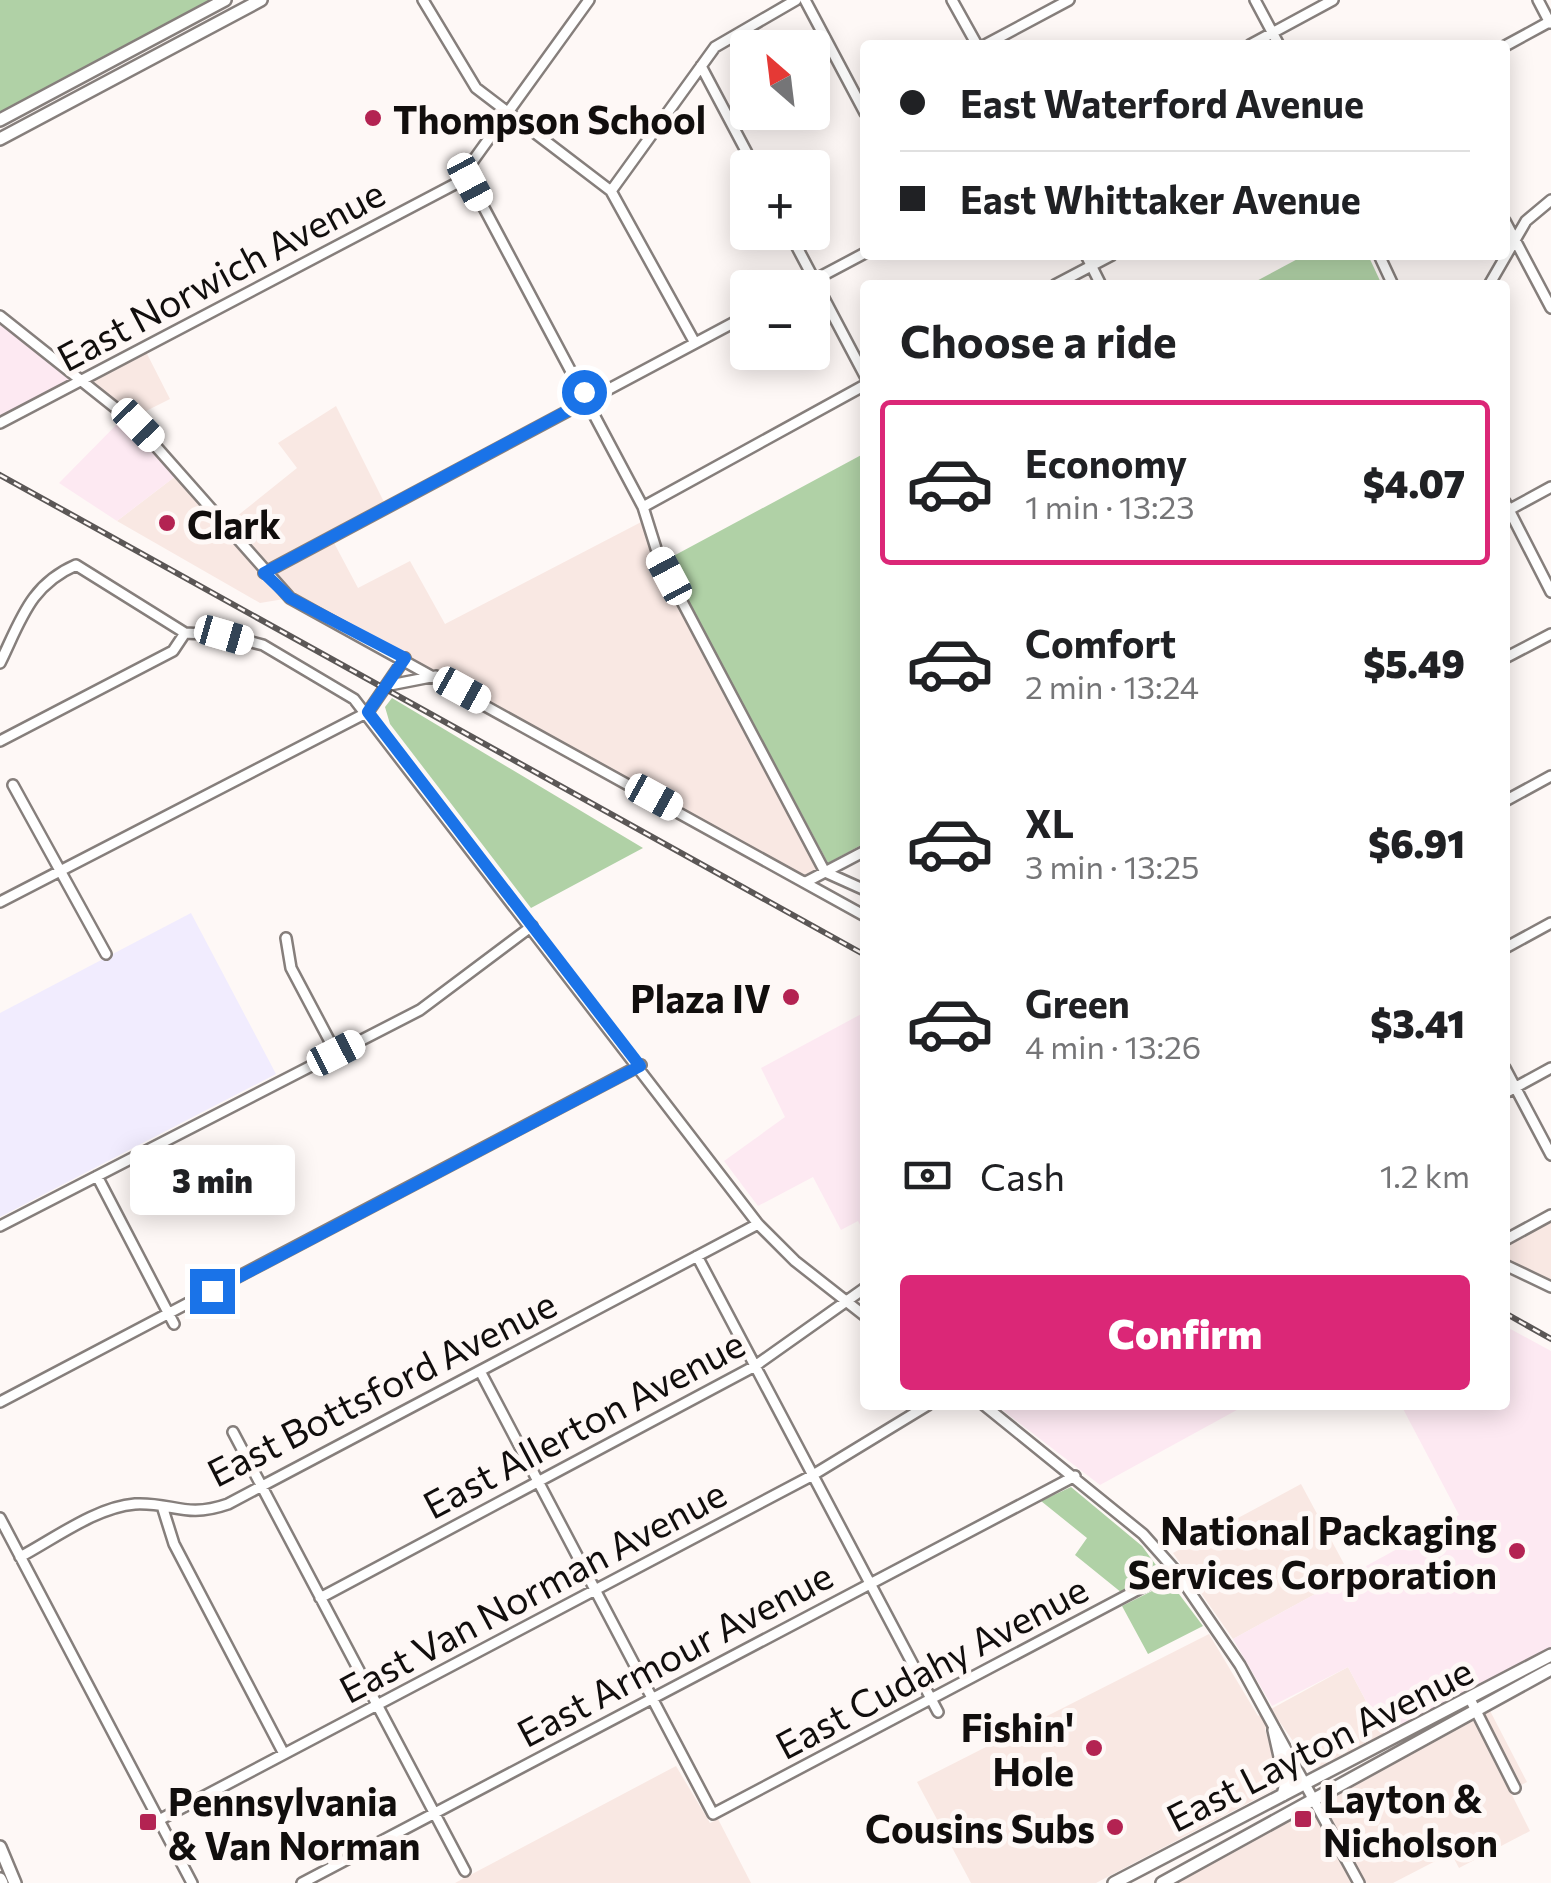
<!DOCTYPE html>
<html lang="en">
<head>
<meta charset="utf-8">
<style>
	:root { --surface:#fff; --page:#f2f2f2; --text:#202124; --muted:#757577; --line:#e0e0e0; --accent:#db2777 }
	body { margin:0; font-family:Commissioner,sans-serif; background:var(--page); color:var(--text); height:100vh; display:flex; flex-direction:column; font-size:38px; white-space:nowrap }
	* { box-sizing:border-box; margin:0 }
	p { font-size:32px; color:var(--muted) }
	.icon { flex:none; width:55px; height:55px; fill:none; stroke:currentColor; stroke-width:2; stroke-linecap:round; stroke-linejoin:round }
	.map { position:relative; flex:1; overflow:hidden }
	.drawer { position:absolute; left:860px; top:280px; width:650px; height:1130px; display:flex; flex-direction:column; background:var(--surface); border-radius:10px; box-shadow:0 5px 25px #0003 }
	.drawer>* { flex:none }
	.top-card { position:absolute; left:860px; top:40px; width:650px; height:220px; border-radius:10px; box-shadow:0 5px 25px #0003; display:grid; align-content:center; height:220px; padding:0 40px; background:var(--surface) }
	.needle { width:65px; rotate:332deg }
	.controls { position:absolute; left:730px; top:30px; display:grid; gap:20px }
	.controls a { display:grid; place-items:center; width:100px; height:100px; border-radius:10px; background:var(--surface); box-shadow:0 5px 25px #0003; font-size:50px }
	.end { position:absolute; width:45px; height:45px; margin:-22px; border:12px solid #1a73e8; background:#fff; box-shadow:0 0 0 5px #fff }
	.from { border-radius:50% }
	.bubble { position:absolute; height:70px; border-radius:10px; background:var(--surface); box-shadow:0 5px 25px #0003; font-size:32px; font-weight:800; line-height:70px; text-align:center }
	.car { position:absolute; width:30px; height:60px; margin:-30px -15px; border-radius:12px; box-shadow:0 0 8px 2px #0007; background:linear-gradient(#fff 24%,#345 0 40%,#fff 0 76%,#345 0 86%,#fff 0) }
	.top-card b { display:flex; align-items:center; gap:35px; height:95px; font-size:38px }
	.top-card b+b { border-top:2px solid var(--line) }
	.top-card i { width:25px; height:25px; background:var(--text) }
	ul { padding:0; list-style:none }
	li { display:flex; align-items:center; gap:30px; height:165px; margin:0 20px 15px; padding:0 20px; border:5px solid transparent; border-radius:10px }
	li div { flex:1 }
	li b { display:block; font-size:38px }
	li em { font-style:normal; font-weight:800 }
	li.active { border-color:var(--accent) }
	li>.icon { width:90px; height:90px; stroke-width:1.5 }
	h2 { padding:0 40px; font-size:45px; line-height:120px }
	.pay { display:flex; align-items:center; gap:25px; height:110px; padding:0 40px; font-size:38px }
	.pay p { margin-inline-start:auto }
	.action { display:flex; gap:20px; margin-top:auto; padding:20px 40px }
	.action a { flex:1; height:115px; border-radius:10px; background:var(--accent); color:#fff; font-size:40px; font-weight:800; line-height:115px; text-align:center }
	.map>svg:first-child { display:block }
	.built { fill:#f9e8e3 }
	.industrial { fill:#fde9f2 }
	.education { fill:#f1ecfe }
	.green { fill:#b0d1a6 }
	.lines { fill:none; stroke-linecap:round; stroke-linejoin:round }
	.minor-casing { stroke:#867f7c; stroke-width:14 }
	.major-casing { stroke:#867f7c; stroke-width:16 }
	.minor { stroke:#fff; stroke-width:9 }
	.major { stroke:#fff; stroke-width:11 }
	.rail-casing { stroke:#5b5756; stroke-width:6 }
	.rail { stroke:#fef8f6; stroke-width:2.5; stroke-dasharray:8; stroke-linecap:butt }
	.route { stroke:#1a73e8; stroke-width:12 }
	.poi-dot { fill:#b32352; stroke:#fef8f6; stroke-width:4 }
	.labels { text-anchor:middle; dominant-baseline:central; stroke-width:10; stroke-linejoin:round; paint-order:stroke }
	.poi-label { font-size:38px; font-weight:bold; fill:#110e0d; stroke:#fef8f6; text-anchor:start }
	.street-label { font-size:38px; fill:#110e0d; stroke:#fef8f6 }
</style>
</head>
<body>
<div class="map">
<svg width="1551" height="1883" viewBox="0 0 1551 1883">
	<rect width="100%" height="100%" fill="#fef8f6"/>
	<path class="built" d="M 144,348 L 170,399 L 130,419 L 83,380 Z
		M 336,406 L 387,508 L 336,535 L 333,541 L 358,588 L 410,561 L 445,624 L 647,519 L 653,543 L 825,872 L 806,882 L 290,598 L 260,603 L 117,521 L 181,472 L 226,525 L 297,468 L 278,443 Z
		M 1551,1215 L 1551,1287 L 1505,1265 L 1505,1240 Z
		M 1301,1484 L 1350,1575 L 1233,1639 L 1173,1553 Z
		M 1209,1634 L 1258,1716 L 1348,1667 L 1385,1737 L 1313,1770 L 1279,1721 L 1265,1729 L 1280,1780 L 1277,1788 L 1096,1883 L 971,1883 L 917,1782 Z
		M 1487,1705 L 1527,1782 L 1510,1791 L 1530,1831 L 1459,1868 L 1451,1853 L 1393,1883 L 1177,1883 L 1173,1877 Z
		M 676,1766 L 710,1823 L 718,1819 L 751,1883 L 455,1883 Z"/>
	<path class="industrial" d="M 0,316 L 83,380 L 0,423 Z
		M 126,415 L 181,472 L 117,521 L 59,483 Z
		M 865,1012 L 865,1234 L 858,1221 L 841,1230 L 813,1177 L 758,1206 L 724,1161 L 785,1117 L 761,1068 Z
		M 1505,1326 L 1551,1351 L 1551,1649 L 1385,1737 L 1348,1667 L 1272,1706 L 1233,1639 L 1459,1515 L 1401,1405 L 1505,1405 Z
		M 996,1405 L 1246,1405 L 1100,1485 Z"/>
	<path class="education" d="M 191,913 L 276,1074 L 0,1217 L 0,1013 Z"/>
	<path class="green" d="M 0,0 L 211,0 L 0,113 Z
		M 1305,255 L 1368,255 L 1382,285 L 1249,285 Z
		M 865,453 L 865,843 L 828,863 L 666,560 Z
		M 392,698 L 643,848 L 531,908 L 390,724 L 385,707 Z
		M 1071,1487 L 1142,1546 L 1161,1572 L 1122,1593 L 1075,1555 L 1087,1538 L 1041,1501 Z
		M 1170,1582 L 1203,1626 L 1148,1654 L 1122,1606 Z"/>
	<g class="lines">
		<defs>
			<path id="minor" d="M 423,0 L 476,88 L 611,191 L 695,343
				M 805,0 L 865,113
				M 952,0 L 977,45
				M 1255,0 L 1279,45
				M 1538,0 L 1550,23
				M 985,45 L 1069,0
				M 1250,45 L 1333,0
				M 1505,46 L 1549,22
				M 701,66 L 755,168
				M 466,174 L 643,507 L 659,558 L 825,872 L 865,890
				M 611,191 L 715,47 L 796,0
				M 1505,221 L 1551,308
				M 789,232 L 865,376
				M 1086,255 L 1101,285
				M 1379,255 L 1393,285
				M 1055,285 L 1112,255
				M 1489,285 L 1526,221 L 1551,200
				M 799,288 L 865,253
				M 0,316 L 137,425 L 290,598 L 865,916
				M 0,423 L 457,183 L 589,0
				M 1505,502 L 1551,592
				M 643,507 L 865,385
				M 1507,511 L 1551,487
				M 264,573 L 748,315
				M 1505,658 L 1551,634
				M 0,663 C 21,620 30,585 76,565 L 185,633 L 224,635 L 263,645 L 354,699 L 758,1224 L 795,1261 L 865,1316
				M 390,685 L 436,676
				M 0,741 L 173,651 L 185,633
				M 13,785 L 106,954
				M 1505,801 L 1551,776
				M 806,882 L 865,851
				M 0,902 L 368,712 L 405,658
				M 286,938 L 291,968 L 336,1053
				M 1505,948 L 1551,923
				M 1505,1068 L 1551,1155
				M 1505,1093 L 1551,1068
				M 97,1176 L 174,1324
				M 0,1226 L 420,1010 L 532,926
				M 1505,1240 L 1551,1215
				M 697,1256 L 938,1712
				M 1505,1265 L 1551,1287
				M 480,1371 L 713,1814 L 1175,1570
				M 0,1402 L 641,1065
				M 984,1405 L 1143,1534 L 1175,1570 L 1240,1665 L 1359,1883
				M 233,1432 L 465,1871
				M 163,1509 L 174,1544 L 284,1754
				M 0,1518 L 192,1883
				M 20,1557 C 54,1539 96,1507 135,1504 C 173,1502 185,1519 228,1504 L 758,1224
				M 320,1598 L 755,1366 L 865,1288
				M 1470,1699 L 1515,1788
				M 159,1820 L 813,1475 L 928,1405
				M 302,1883 L 1075,1476"/>
			<path id="major" d="M 0,120 L 225,0
				M 0,139 L 261,0
				M 1274,1730 L 1286,1783 L 1283,1795
				M 0,1847 L 15,1883
				M 0,1879 L 2,1883
				M 1114,1883 L 1551,1655
				M 1162,1883 L 1551,1669"/>
		</defs>
		<use href="#minor" class="minor-casing"/>
		<use href="#major" class="major-casing"/>
		<use href="#minor" class="minor"/>
		<use href="#major" class="major"/>
		<defs>
			<path id="rail" d="M 0,475 L 865,955
				M 1505,1313 L 1551,1339"/>
		</defs>
		<use href="#rail" class="rail-casing"/>
		<use href="#rail" class="rail"/>
	</g>
	<g class="lines">
		<path class="route" d="M 212,1291 L 640,1066 L 368,712 L 405,658 L 290,598 L 264,573 L 588,400 L 584,392"/>
	</g>
	<g class="poi-dot">
		<circle cx="373" cy="118" r="10"/>
		<circle cx="167" cy="523" r="10"/>
		<circle cx="791" cy="997" r="10"/>
		<circle cx="1517" cy="1551" r="10"/>
		<circle cx="1094" cy="1748" r="10"/>
		<rect x="1293" y="1809" width="20" height="20" rx="5"/>
		<rect x="138" y="1812" width="20" height="20" rx="5"/>
		<circle cx="1115" cy="1827" r="10"/>
	</g>
	<g class="labels">
		<g class="poi-label">
			<text x="393" y="118">Thompson School</text>
			<text x="187" y="523">Clark</text>
			<text x="771" y="997" text-anchor="end">Plaza IV</text>
			<text x="1497" y="1529" text-anchor="end">National Packaging<tspan x="1497" dy="44">Services Corporation</tspan></text>
			<text x="1074" y="1726" text-anchor="end">Fishin'<tspan x="1074" dy="44">Hole</tspan></text>
			<text x="1323" y="1797">Layton &amp;<tspan x="1323" dy="44">Nicholson</tspan></text>
			<text x="168" y="1800">Pennsylvania<tspan x="168" dy="44">&amp; Van Norman</tspan></text>
			<text x="1095" y="1827" text-anchor="end">Cousins Subs</text>
		</g>
		<g class="street-label">
			<text transform="translate(220 274) rotate(-28)">East Norwich Avenue</text>
			<text transform="translate(381 1387) rotate(-27)">East Bottsford Avenue</text>
			<text transform="translate(583 1423) rotate(-28)">East Allerton Avenue</text>
			<text transform="translate(532 1590) rotate(-28)">East Van Norman Avenue</text>
			<text transform="translate(674 1653) rotate(-28)">East Armour Avenue</text>
			<text transform="translate(931 1666) rotate(-28)">East Cudahy Avenue</text>
			<text transform="translate(1319 1743) rotate(-27)">East Layton Avenue</text>
		</g>
	</g>
</svg>
<div class="controls">
<a><svg class="needle" viewBox="-14 -14 28 28"><path d="M0-13l5 13h-10z" fill="#e53935"/><path d="M0 13l5-13h-10z" fill="#757577"/></svg></a>
<a>+</a>
<a>−</a>
</div>
<i class="end from" style="left:584px;top:392px"></i>
<i class="end" style="left:212px;top:1291px"></i>
<div class="bubble" style="left:130px;top:1145px;width:165px">3 min</div>
<i class="car" style="left:470px;top:182px;rotate:152deg"></i>
<i class="car" style="left:138px;top:425px;rotate:136deg"></i>
<i class="car" style="left:669px;top:576px;rotate:332deg"></i>
<i class="car" style="left:224px;top:635px;rotate:106deg"></i>
<i class="car" style="left:462px;top:690px;rotate:119deg"></i>
<i class="car" style="left:654px;top:797px;rotate:119deg"></i>
<i class="car" style="left:336px;top:1053px;rotate:63deg"></i>
<div class="top-card">
<b><i class="from"></i>East Waterford Avenue</b>
<b><i></i>East Whittaker Avenue</b>
</div>
<section class="drawer">
<h2>Choose a ride</h2>
<ul>
<li class="active"><svg class="icon" aria-label="car" viewBox="0 0 24 24"><path d="M5 17H2v-5l4-1 3-4h7l3 4 3 1v5h-3M9 17h6M6 11h13"/><circle cx="7" cy="17" r="2"/><circle cx="17" cy="17" r="2"/></svg><div><b>Economy</b><p>1 min · 13:23</p></div><em>$4.07</em></li>
<li><svg class="icon" aria-label="car" viewBox="0 0 24 24"><path d="M5 17H2v-5l4-1 3-4h7l3 4 3 1v5h-3M9 17h6M6 11h13"/><circle cx="7" cy="17" r="2"/><circle cx="17" cy="17" r="2"/></svg><div><b>Comfort</b><p>2 min · 13:24</p></div><em>$5.49</em></li>
<li><svg class="icon" aria-label="car" viewBox="0 0 24 24"><path d="M5 17H2v-5l4-1 3-4h7l3 4 3 1v5h-3M9 17h6M6 11h13"/><circle cx="7" cy="17" r="2"/><circle cx="17" cy="17" r="2"/></svg><div><b>XL</b><p>3 min · 13:25</p></div><em>$6.91</em></li>
<li><svg class="icon" aria-label="car" viewBox="0 0 24 24"><path d="M5 17H2v-5l4-1 3-4h7l3 4 3 1v5h-3M9 17h6M6 11h13"/><circle cx="7" cy="17" r="2"/><circle cx="17" cy="17" r="2"/></svg><div><b>Green</b><p>4 min · 13:26</p></div><em>$3.41</em></li>
</ul>
<div class="pay"><svg class="icon" aria-label="cash" viewBox="0 0 24 24"><path d="M3 7h18v10H3z"/><circle cx="12" cy="12" r="2"/></svg>Cash<p>1.2 km</p></div>
<div class="action"><a>Confirm</a></div>
</section>
</div>
</body>
</html>
